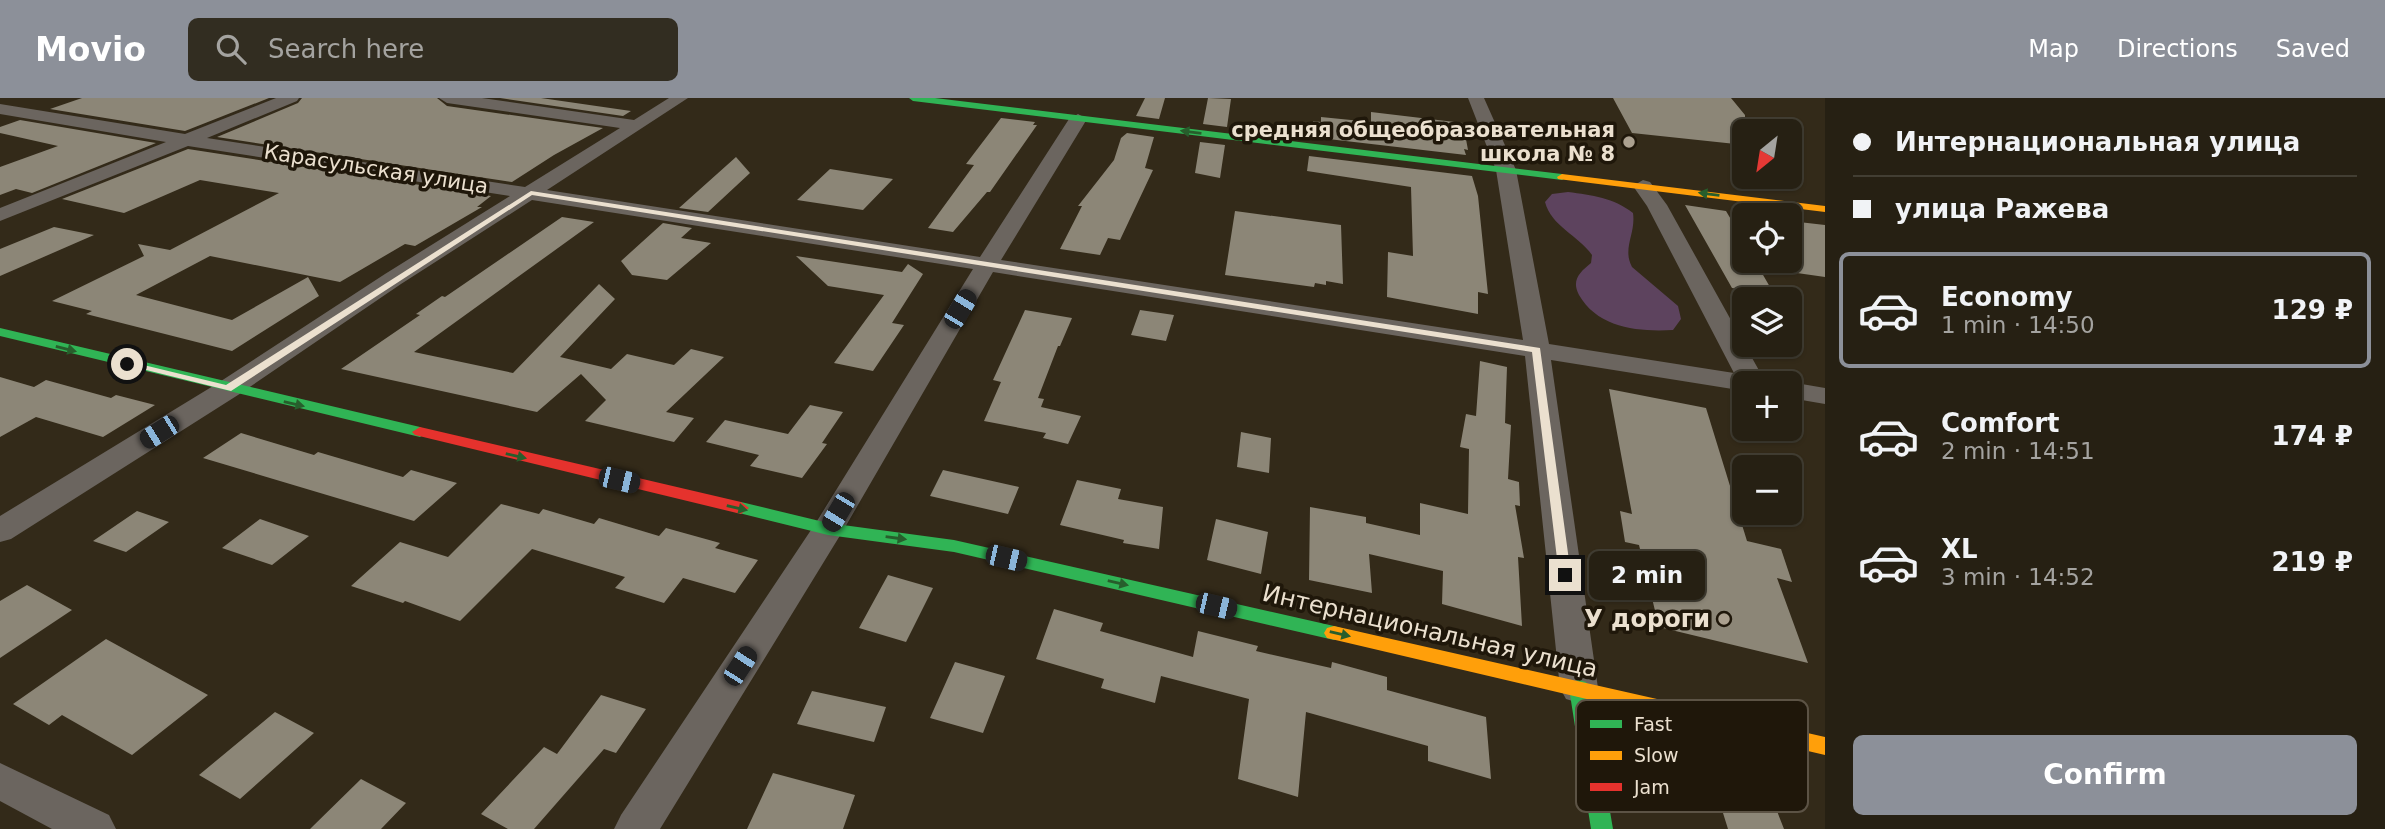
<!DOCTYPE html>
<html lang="en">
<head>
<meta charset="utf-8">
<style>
	:root { --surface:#262013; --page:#322d21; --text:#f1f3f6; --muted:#a4a3a0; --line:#423e33; --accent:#8c9099 }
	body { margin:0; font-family:"DejaVu Sans",sans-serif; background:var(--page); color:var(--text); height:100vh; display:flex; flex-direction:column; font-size:26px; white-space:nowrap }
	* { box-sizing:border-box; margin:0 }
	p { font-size:23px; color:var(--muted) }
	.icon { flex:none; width:38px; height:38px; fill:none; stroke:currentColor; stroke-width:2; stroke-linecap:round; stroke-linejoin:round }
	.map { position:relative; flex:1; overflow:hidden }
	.panel { display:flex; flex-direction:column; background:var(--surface); width:560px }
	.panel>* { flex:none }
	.top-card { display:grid; align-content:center; height:154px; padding:0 28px; background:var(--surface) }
	.needle { width:46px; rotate:210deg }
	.fabs { position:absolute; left:1732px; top:21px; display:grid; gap:14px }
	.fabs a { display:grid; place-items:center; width:70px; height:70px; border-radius:10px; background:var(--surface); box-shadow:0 2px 5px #0004,0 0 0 2px var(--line); font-size:35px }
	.end { position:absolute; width:32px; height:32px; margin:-16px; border:9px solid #ebe0cf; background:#111; box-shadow:0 0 0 4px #111 }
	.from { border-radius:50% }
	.bubble { position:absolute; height:49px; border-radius:10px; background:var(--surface); box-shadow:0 2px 5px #0004,0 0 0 2px var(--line); font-size:23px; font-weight:800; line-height:49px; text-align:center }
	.car { position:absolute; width:21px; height:42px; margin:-21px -10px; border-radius:9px; box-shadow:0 0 5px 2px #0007; background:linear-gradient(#222 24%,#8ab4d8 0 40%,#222 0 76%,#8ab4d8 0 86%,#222 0) }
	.top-card b { display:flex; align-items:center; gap:24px; height:66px; font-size:26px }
	.top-card b+b { border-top:2px solid var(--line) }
	.top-card i { width:18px; height:18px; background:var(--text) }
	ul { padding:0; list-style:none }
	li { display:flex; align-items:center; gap:21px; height:116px; margin:0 14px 10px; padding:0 14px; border:4px solid transparent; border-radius:10px }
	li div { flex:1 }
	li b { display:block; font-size:26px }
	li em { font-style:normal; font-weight:800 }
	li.on { border-color:var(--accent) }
	li>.icon { width:63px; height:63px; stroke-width:1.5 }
	.cta { display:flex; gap:14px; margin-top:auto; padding:14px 28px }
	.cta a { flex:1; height:80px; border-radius:10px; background:var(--accent); color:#fff; font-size:28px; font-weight:800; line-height:80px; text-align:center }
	header { display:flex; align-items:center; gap:42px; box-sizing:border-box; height:98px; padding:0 35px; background:var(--accent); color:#fff }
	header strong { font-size:33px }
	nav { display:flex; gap:38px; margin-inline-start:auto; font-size:24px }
	.search { width:490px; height:63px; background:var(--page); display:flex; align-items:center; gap:18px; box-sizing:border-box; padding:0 24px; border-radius:10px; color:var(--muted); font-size:26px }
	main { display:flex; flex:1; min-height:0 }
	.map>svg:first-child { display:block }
	.green { fill:#5d435e }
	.building { fill:#8c8677 }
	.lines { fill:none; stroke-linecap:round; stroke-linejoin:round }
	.street { fill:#6b655f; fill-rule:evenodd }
	.fast { fill:#30b455; fill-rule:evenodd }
	.slow { fill:#ff9f0a; fill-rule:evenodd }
	.jam { fill:#e5322d; fill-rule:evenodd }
	.oneway { fill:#275e2c }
	.route { fill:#ebe0cf }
	.poi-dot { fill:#aba08f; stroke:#1f170a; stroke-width:2.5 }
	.labels { text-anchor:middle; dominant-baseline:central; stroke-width:7; stroke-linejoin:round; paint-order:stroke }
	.far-poi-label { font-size:21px; font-weight:bold; fill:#ebe0cf; stroke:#1f170a; text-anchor:end }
	.far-street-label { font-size:21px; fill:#ebe0cf; stroke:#1f170a }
	.poi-label { font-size:24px; font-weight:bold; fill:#ebe0cf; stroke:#1f170a; text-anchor:end }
	.street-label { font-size:24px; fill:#ebe0cf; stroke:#1f170a }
	.key { fill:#1f170a; stroke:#5c5345; stroke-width:2 }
	.key-label { font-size:19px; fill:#ebe0cf }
</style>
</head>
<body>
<header>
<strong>Movio</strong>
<div class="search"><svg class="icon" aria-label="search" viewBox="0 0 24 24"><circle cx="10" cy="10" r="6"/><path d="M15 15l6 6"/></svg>Search here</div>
<nav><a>Map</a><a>Directions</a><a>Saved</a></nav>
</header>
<main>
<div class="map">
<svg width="1825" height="731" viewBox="0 0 1825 731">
	<rect width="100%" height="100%" fill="#332a19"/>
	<path class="green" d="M 1568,94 C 1592,97 1614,100 1633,115 C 1636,136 1622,150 1632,169 L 1678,208 L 1681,221 L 1673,232 C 1638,234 1598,230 1579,197 C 1571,182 1580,174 1591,165 L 1592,157 C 1578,137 1551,128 1545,104 L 1552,96 Z"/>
	<path class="building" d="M 82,0 L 269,0 L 185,33 L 50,11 Z
		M 302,0 L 437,0 L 447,8 L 603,30 L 554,57 L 512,84 L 217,39 L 298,5 Z
		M 500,0 L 541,0 L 631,13 L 623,18 Z
		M 1145,0 L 1165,0 L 1159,21 L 1136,18 Z
		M 1208,0 L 1231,1 L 1227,29 L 1203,26 Z
		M 1613,0 L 1731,0 L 1745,17 L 1745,47 L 1632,35 Z
		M 1371,14 L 1463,25 L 1468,52 L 1464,51 L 1466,57 L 1311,39 L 1313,23 L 1321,24 L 1321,19 L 1371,24 Z
		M 1001,20 L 1035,24 L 1033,27 L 1037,27 L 990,94 L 987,94 L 953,134 L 928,130 L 974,67 L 966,66 Z
		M 20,22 L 156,45 L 32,95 L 16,91 L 0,97 L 0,69 L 58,48 L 0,35 L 0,29 Z
		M 1127,35 L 1154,39 L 1145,70 L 1153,72 L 1120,142 L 1108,140 L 1100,157 L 1060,151 L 1082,108 L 1078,108 L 1114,62 L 1121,40 Z
		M 1200,44 L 1225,47 L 1220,80 L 1195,75 Z
		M 188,51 L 491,98 L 477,109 L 482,109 L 415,148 L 405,146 L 340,184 L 210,158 L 136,197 L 232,222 L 308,179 L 319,198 L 232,253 L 86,216 L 92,213 L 52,203 L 144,158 L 138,146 L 170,152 L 279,95 L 200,82 L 124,115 L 62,101 Z
		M 1309,58 L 1472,78 L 1478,98 L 1488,196 L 1478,194 L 1478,216 L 1387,199 L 1388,154 L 1413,158 L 1411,89 L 1307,73 Z
		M 736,59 L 750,75 L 708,114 L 679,110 Z
		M 830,71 L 893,81 L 863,112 L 797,102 Z
		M 1685,107 L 1726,113 L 1745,145 L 1745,163 L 1755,163 L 1774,196 L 1732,190 Z
		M 1235,113 L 1341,127 L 1343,186 L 1326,183 L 1326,187 L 1315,185 L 1314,189 L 1225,177 Z
		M 562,119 L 594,124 L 414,254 L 513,275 L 599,186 L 615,201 L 560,259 L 611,271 L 627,256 L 674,267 L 691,251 L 724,259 L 666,314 L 694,320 L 674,344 L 585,323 L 606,302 L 581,276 L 537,314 L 341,271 L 420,217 L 416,216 L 442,198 L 445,199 Z
		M 1790,123 L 1825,127 L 1825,179 L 1790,174 Z
		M 663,125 L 692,130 L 681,140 L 711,145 L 667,182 L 632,177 L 621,163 Z
		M 54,129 L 94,137 L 0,178 L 0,151 Z
		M 796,158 L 902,174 L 908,166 L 923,176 L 892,225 L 904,227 L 873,273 L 834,265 L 884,197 L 828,188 Z
		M 1025,212 L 1072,220 L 1060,248 L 1058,248 L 1038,300 L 1044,301 L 1041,309 L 1081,318 L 1068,346 L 1043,340 L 1046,335 L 984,323 L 1001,284 L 993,282 Z
		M 1140,212 L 1174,217 L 1166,243 L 1131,237 Z
		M 1480,263 L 1507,269 L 1505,325 L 1511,327 L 1508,381 L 1519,384 L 1520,408 L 1515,407 L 1524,460 L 1518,459 L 1522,528 L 1442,506 L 1443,473 L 1369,456 L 1372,495 L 1309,482 L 1310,409 L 1366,419 L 1366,425 L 1420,437 L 1420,405 L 1468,416 L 1469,351 L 1460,349 L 1466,316 L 1476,318 Z
		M 0,279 L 34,289 L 46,282 L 111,300 L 116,297 L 155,307 L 103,339 L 36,319 L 0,339 Z
		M 1609,291 L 1706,310 L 1747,443 L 1781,451 L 1792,484 L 1777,480 L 1808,565 L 1659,529 L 1639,447 L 1625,444 L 1620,413 L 1632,416 Z
		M 810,307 L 843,314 L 822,345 L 827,346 L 802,380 L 750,368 L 759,357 L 706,344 L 725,322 L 788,336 Z
		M 1241,334 L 1271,340 L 1269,375 L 1237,369 Z
		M 241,335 L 314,357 L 318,354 L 403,379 L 411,372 L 457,385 L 414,423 L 203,360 Z
		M 943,372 L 1019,389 L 1008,416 L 930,398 Z
		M 1077,382 L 1121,391 L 1118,401 L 1163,409 L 1159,451 L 1123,445 L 1124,442 L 1060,427 Z
		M 501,406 L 539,416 L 543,411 L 594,426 L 599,420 L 659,438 L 666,430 L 720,445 L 715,450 L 758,462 L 735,495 L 683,480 L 664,505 L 615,490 L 625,479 L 532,451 L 460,523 L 405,503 L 403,505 L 351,488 L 400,444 L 448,459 Z
		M 137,413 L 169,424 L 126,454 L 93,443 Z
		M 260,421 L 309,438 L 272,467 L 222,450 Z
		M 1216,421 L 1268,434 L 1261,476 L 1207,462 Z
		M 888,477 L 933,490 L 906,544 L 859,530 Z
		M 27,487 L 72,512 L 0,560 L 0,503 Z
		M 1054,511 L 1103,525 L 1100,533 L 1193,559 L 1198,533 L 1258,548 L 1256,553 L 1331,570 L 1332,564 L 1387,579 L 1387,592 L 1486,619 L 1491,681 L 1428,663 L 1428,648 L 1306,614 L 1298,699 L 1238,681 L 1249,601 L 1161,578 L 1155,605 L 1101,590 L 1104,581 L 1036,561 Z
		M 106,541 L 208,597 L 132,657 L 62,617 L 49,627 L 13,606 Z
		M 955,564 L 1005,578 L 983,635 L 930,620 Z
		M 812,593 L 886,609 L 874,644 L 797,626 Z
		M 601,597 L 646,611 L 616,655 L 604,651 L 534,731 L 508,731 L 481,716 L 544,649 L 557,656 Z
		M 275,614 L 314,635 L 240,701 L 199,677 Z
		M 1689,651 L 1759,667 L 1784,731 L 1728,731 L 1713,683 L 1698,679 Z
		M 773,675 L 855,697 L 843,731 L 747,731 Z
		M 361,681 L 406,705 L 381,731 L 310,731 Z"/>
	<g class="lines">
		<path class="street" d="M 276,0 L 299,0 L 297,3 L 207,40 L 525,89 L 620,30 L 447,5 L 439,0 L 482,0 L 634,22 L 669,0 L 688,0 L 547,92 L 980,159 L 1069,21 L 1078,16 L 1087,21 L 1001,162 L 1523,242 L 1496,72 L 1468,0 L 1484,0 L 1516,72 L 1549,246 L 1734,275 L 1647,108 L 1633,88 L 1643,82 L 1650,84 L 1667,107 L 1766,285 L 1745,285 L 1745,293 L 1551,262 L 1598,590 L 1592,601 L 1579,605 L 1566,601 L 1560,590 L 1525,258 L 993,174 L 844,431 L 660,731 L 614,731 L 621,717 L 817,423 L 973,171 L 532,102 L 401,186 L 238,297 L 11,441 L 0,444 L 0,418 L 218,285 L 385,176 L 510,98 L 188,48 L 0,123 L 0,110 L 166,44 L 0,16 L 0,6 L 185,36 Z
			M 1790,284 L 1825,290 L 1825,306 L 1790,300 L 1790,285 L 1784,285 Z
			M 0,665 L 109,717 L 116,731 L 52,731 L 0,703 Z"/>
		<path class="fast" d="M 909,0 L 935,0 L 1562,76 L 1567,79 L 1562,82 L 913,3 Z
			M 0,230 L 420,329 L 428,334 L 420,339 L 0,238 Z
			M 741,404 L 828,425 L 954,442 L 1334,528 L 1341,530 L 1344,535 L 1341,540 L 1334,542 L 954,454 L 828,437 L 735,414 L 733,410 Z
			M 1579,582 L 1586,584 L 1589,590 L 1613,731 L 1591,731 L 1569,590 L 1572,584 Z"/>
		<path class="slow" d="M 1562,76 L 1825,108 L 1825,114 L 1558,81 L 1557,79 Z
			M 1334,528 L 1825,639 L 1825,657 L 1327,540 L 1324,535 L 1327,530 Z"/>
		<path class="jam" d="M 420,329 L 741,404 L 749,410 L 741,416 L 415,337 L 412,334 Z"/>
	</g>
	<defs><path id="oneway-solid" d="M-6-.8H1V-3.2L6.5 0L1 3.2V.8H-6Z" transform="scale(1.75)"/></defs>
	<g class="oneway">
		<use href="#oneway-solid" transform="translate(1191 34) rotate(-173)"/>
		<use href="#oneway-solid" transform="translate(1709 96) rotate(-173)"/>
		<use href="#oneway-solid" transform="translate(66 251) rotate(14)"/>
		<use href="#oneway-solid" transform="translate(294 306) rotate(13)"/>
		<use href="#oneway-solid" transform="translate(516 358) rotate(13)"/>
		<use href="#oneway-solid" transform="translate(737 410) rotate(13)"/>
		<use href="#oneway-solid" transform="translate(896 440) rotate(8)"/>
		<use href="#oneway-solid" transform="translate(1118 485) rotate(13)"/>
		<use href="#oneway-solid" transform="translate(1340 536) rotate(13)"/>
	</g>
	<path class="route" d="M 531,93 L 1540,250 L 1571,477 L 1565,482 L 1559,477 L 1532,254 L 532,97 L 231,293 L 122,266 L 127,263 L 226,287 Z"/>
	<g class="poi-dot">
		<circle cx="1629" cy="44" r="7"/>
		<circle cx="1724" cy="521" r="7"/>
	</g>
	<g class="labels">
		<g class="far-poi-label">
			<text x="1615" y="32">средняя общеобразовательная<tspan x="1615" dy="24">школа № 8</tspan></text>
		</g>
		<g class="far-street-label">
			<text transform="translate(376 71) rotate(9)">Карасульская улица</text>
		</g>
		<g class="poi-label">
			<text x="1710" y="521">У дороги</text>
		</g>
		<g class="street-label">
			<text transform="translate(1430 533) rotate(13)">Интернациональная улица</text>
		</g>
	</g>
	<rect x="1576" y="602" width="232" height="112" rx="10" class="key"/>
	<rect x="1590" y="622" width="32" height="8" fill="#30b455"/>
	<rect x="1590" y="653" width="32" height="9" fill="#ff9f0a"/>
	<rect x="1590" y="685" width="32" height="8" fill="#e5322d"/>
	<g class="key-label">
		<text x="1634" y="633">Fast</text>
		<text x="1634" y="664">Slow</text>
		<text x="1634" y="696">Jam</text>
	</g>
</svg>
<div class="fabs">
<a><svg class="needle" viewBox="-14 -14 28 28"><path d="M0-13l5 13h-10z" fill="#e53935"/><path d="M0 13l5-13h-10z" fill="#a4a3a0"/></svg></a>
<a><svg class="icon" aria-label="locate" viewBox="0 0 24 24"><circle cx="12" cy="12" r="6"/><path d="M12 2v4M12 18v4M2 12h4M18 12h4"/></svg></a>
<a><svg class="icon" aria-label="layers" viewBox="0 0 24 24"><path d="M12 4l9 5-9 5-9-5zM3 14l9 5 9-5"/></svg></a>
<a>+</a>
<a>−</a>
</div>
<i class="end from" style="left:127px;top:266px"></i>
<i class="end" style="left:1565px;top:477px"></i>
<div class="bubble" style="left:1589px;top:453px;width:116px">2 min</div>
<i class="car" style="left:960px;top:211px;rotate:31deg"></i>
<i class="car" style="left:159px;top:334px;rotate:238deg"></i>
<i class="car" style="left:619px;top:382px;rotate:103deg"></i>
<i class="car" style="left:838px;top:414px;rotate:211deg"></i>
<i class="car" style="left:1006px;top:460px;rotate:103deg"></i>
<i class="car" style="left:1216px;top:508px;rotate:103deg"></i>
<i class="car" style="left:740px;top:568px;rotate:33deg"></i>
</div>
<section class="panel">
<div class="top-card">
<b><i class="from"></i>Интернациональная улица</b>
<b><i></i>улица Ражева</b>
</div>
<ul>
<li class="on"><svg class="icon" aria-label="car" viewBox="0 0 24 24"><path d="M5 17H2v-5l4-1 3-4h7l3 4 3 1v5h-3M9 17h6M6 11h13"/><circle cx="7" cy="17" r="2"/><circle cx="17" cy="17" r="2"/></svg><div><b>Economy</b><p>1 min · 14:50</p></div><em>129 ₽</em></li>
<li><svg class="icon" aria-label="car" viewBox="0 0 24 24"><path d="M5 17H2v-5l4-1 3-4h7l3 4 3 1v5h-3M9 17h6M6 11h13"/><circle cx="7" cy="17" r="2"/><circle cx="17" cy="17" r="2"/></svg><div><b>Comfort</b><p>2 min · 14:51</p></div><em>174 ₽</em></li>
<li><svg class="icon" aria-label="car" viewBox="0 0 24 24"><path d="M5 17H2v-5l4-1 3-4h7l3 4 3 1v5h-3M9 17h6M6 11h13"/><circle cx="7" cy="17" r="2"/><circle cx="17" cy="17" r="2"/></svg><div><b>XL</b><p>3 min · 14:52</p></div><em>219 ₽</em></li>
</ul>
<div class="cta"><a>Confirm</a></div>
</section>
</main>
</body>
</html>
